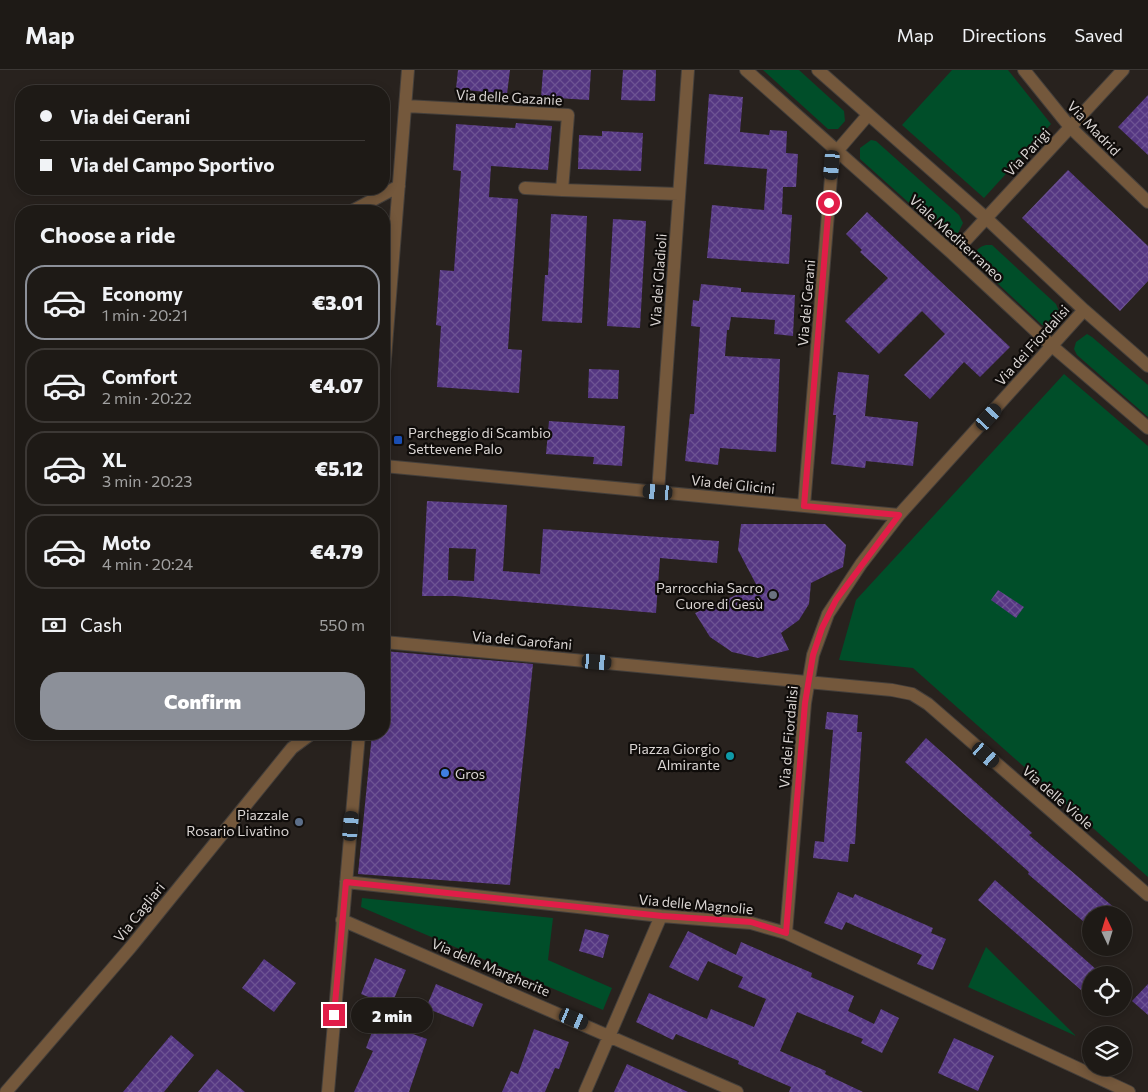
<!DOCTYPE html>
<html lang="en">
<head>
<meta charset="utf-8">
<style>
	:root { --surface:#1e1a16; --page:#26231f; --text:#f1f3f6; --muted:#a1a1a1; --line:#3c3835; --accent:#8c9099 }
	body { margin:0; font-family:Commissioner,sans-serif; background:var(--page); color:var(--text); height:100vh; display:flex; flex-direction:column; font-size:19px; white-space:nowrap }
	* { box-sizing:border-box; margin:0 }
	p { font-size:16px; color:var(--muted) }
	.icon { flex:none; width:28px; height:28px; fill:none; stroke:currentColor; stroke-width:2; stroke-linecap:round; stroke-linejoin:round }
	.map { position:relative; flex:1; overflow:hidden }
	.side { position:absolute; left:15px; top:135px; width:375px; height:535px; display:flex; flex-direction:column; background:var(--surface); border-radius:20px; box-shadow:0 2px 8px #0003,0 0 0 1px var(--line) }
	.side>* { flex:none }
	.hud { position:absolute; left:15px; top:15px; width:375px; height:110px; border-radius:20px; box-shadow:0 2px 8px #0003,0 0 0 1px var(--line); display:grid; align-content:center; height:110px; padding:0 25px; background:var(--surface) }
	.needle { width:32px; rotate:356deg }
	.buttons { position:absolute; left:1082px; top:836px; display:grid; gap:10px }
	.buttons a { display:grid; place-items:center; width:50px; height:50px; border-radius:50%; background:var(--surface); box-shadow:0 2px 8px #0003,0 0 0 1px var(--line); font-size:25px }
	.end { position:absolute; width:22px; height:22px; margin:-11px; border:6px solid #e11d48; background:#fff; box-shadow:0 0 0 2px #fff }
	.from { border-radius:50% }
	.bubble { position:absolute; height:35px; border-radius:18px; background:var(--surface); box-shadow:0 2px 8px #0003,0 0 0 1px var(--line); font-size:16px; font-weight:800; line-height:35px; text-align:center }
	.car { position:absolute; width:15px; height:30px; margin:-15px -8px; border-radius:6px; box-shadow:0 0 4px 1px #0007; background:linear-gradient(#222 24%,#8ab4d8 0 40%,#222 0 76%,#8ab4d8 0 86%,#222 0) }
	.hud b { display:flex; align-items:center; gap:18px; height:48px; font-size:19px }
	.hud b+b { border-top:1px solid var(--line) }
	.hud i { width:12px; height:12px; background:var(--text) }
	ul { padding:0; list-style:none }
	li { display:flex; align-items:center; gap:15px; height:75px; margin:0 10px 8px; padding:0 15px; border:2px solid var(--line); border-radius:20px }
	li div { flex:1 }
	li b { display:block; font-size:19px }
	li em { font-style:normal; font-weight:800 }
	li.current { border-color:var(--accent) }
	li>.icon { width:45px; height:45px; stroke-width:1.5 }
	h2 { padding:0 25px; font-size:22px; line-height:60px }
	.pay { display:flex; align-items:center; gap:12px; height:55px; padding:0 25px; font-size:19px }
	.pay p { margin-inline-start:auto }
	.action { display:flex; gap:10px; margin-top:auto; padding:10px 25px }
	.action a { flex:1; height:58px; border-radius:20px; background:var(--accent); color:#fff; font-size:20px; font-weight:800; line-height:58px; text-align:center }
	header { display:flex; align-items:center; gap:30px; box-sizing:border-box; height:70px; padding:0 25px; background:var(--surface); border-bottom:1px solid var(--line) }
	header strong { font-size:24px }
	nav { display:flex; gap:28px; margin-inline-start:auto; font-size:18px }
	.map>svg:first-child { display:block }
	.green { fill:#004e29 }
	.building { fill:url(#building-cross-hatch); fill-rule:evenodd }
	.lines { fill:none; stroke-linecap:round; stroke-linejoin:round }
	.minor-casing { stroke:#443f3b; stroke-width:14 }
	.minor { stroke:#74583c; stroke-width:12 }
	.route { stroke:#e11d48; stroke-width:6 }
	.transit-dot { fill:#1a4fb4; stroke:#0f0c0a; stroke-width:2 }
	.worship-dot { fill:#6b7280; stroke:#0f0c0a; stroke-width:2 }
	.culture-dot { fill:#0f9aa8; stroke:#0f0c0a; stroke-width:2 }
	.shop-dot { fill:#3f7fe0; stroke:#0f0c0a; stroke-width:2 }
	.service-dot { fill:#5c6f8a; stroke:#0f0c0a; stroke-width:2 }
	.labels { text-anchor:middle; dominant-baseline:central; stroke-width:4.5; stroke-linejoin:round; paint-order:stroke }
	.street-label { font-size:14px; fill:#dad5d3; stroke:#0f0c0a }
	.poi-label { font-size:14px; fill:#dad5d3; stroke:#0f0c0a; text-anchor:end }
</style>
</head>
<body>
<header>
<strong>Map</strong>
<nav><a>Map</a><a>Directions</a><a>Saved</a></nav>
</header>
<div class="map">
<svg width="1148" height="1022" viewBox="0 0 1148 1022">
	<defs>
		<pattern id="building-cross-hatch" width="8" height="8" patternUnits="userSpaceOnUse" patternTransform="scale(1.25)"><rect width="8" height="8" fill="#553782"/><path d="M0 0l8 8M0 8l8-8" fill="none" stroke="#6d5393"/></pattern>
	</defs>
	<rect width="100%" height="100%" fill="#28221e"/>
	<path class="green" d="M 763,0 L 799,0 L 844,41 L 845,51 L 838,59 L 828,59 Z
		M 952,0 L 1008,0 L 1051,54 L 984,128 L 902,55 Z
		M 871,70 L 876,71 L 959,145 L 963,153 L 958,163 L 946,166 L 860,89 L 860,78 Z
		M 986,175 L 992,175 L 1056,234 L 1061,246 C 1059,255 1051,258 1042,255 L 977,194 C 970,186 977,177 986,175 Z
		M 1087,264 L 1092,267 L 1148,315 L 1148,347 L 1077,285 L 1074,279 L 1076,272 Z
		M 1064,304 L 1148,376 L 1148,807 L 913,598 L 839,590 L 856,530 Z
		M 362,828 L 553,848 L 548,890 L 612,918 L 603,940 L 361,837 Z
		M 986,877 L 1076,966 L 968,917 Z"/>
	<path class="building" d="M 458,0 L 510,0 L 507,24 L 456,19 Z
		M 543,0 L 591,0 L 589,30 L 541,27 Z
		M 623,0 L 656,0 L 655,31 L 621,30 Z
		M 709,24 L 743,27 L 740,62 L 769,65 L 770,60 L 787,61 L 786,83 L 798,84 L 796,117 L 783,117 L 782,144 L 792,145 L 789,194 L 707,188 L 712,135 L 764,140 L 767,99 L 704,94 Z
		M 1148,25 L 1148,85 L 1118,57 Z
		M 516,53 L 552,56 L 548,100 L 491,96 L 489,127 L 518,129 L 508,279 L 522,280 L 519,323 L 437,317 L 441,256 L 436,255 L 440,200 L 454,201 L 461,101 L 453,100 L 456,54 L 515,58 Z
		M 602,61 L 643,63 L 641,101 L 578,99 L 579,65 L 602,66 Z
		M 1068,100 L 1148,176 L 1148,211 L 1120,241 L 1022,148 Z
		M 867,142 L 1010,277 L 980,307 L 964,292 L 930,329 L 904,305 L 945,264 L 922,241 L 879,284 L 845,251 L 888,208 L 860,182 L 862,180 L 846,164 Z
		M 551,144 L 587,146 L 582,253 L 542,251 L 545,205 L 548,205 Z
		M 613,149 L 646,151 L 640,258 L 607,256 Z
		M 701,214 L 741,218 L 741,222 L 795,225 L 793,266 L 774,264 L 775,250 L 731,247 L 729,260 L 727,260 L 725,286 L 780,289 L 776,382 L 720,378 L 718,395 L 685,391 L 690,344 L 694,344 L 700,257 L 691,256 L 693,230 L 699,231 Z
		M 589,299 L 619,300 L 618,329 L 588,328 Z
		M 838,302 L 869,305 L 865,346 L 918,352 L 913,396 L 866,391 L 865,398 L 831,394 L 836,345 L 833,345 Z
		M 549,351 L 625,356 L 622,396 L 593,394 L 594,387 L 546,384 Z
		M 427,431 L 507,435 L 503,501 L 540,504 L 543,459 L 719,471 L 717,493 L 660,488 L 656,543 L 455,526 L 422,526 ZM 449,478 L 476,479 L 474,511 L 448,510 Z
		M 741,454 L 825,454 L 846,475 L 843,497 L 811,513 L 809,534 L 799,550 L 781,563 L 789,580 L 758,588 L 732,582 L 710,567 L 695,543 L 757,516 L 738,480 Z
		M 998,520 L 1024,537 L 1016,548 L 991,530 Z
		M 384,581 L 533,594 L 510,815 L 358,804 L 372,664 L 384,664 Z
		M 827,642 L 858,645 L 857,662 L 862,662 L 855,774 L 850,774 L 848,792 L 813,788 L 815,771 L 824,772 L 833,660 L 825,659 Z
		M 926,668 L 1032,763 L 1029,765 L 1123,845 L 1091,845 L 1091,858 L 1028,804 L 1029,802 L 905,692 Z
		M 995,810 L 1098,901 L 1095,905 L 1091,905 L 1091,909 L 1081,920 L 978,830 Z
		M 838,822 L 853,828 L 855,824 L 933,858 L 931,863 L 946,869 L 933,900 L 917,894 L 922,885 L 846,852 L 842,860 L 824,853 Z
		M 585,859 L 609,865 L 603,888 L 579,881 Z
		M 688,861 L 736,885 L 741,872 L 812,903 L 811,907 L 854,926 L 848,941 L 874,954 L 881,939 L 899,948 L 882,983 L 861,973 L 863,969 L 797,942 L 780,981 L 826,1001 L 825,1004 L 863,1022 L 789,1022 L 791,1017 L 738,994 L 739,991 L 676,964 L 673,970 L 636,952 L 649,923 L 707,949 L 711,939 L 754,957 L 766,929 L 738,917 L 743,907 L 708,891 L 698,911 L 669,897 Z
		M 375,888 L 406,900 L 391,936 L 361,924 Z
		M 264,889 L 296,913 L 274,942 L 242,918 Z
		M 436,914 L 483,934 L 473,957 L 426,938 Z
		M 1148,914 L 1148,945 L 1132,931 Z
		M 376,951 L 427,969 L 409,1022 L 354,1022 L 373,981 L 366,978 Z
		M 534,959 L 569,972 L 559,999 L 555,998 L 545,1022 L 502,1022 L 511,1001 L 518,1004 Z
		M 171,965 L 194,985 L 164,1022 L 123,1022 Z
		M 954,968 L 994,986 L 978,1021 L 938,1003 Z
		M 627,994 L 688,1022 L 614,1022 Z
		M 217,999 L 245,1022 L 198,1022 Z"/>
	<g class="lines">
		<defs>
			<path id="minor" d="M 746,0 L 953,184 L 1052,276 L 1148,358
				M 818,0 L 986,148 L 1084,240 L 1148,296
				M 1024,0 L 1070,57 L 1148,132
				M 406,36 L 568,45 L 562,120 L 678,124
				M 525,118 L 562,120
				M 352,141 L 399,116
				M 953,184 L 1123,0
				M 384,301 L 408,0
				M 384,396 L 899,445
				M 658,422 L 688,0
				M 804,436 L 832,95 L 837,81 L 868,45
				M 384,572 L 892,620 L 912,624 L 928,634 L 1148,825
				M 346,812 L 661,846 L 751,853 L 786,863 L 1129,1022
				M 342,850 L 737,1022
				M 786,863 L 805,633 L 813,585 L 828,544 L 861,494 L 899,445 L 1084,240
				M 6,1022 L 130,878 L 292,678 L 311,664
				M 328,1022 L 359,664
				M 585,1022 L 661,846"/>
		</defs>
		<use href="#minor" class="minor-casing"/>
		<use href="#minor" class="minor"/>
	</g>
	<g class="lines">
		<path class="route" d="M 334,945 L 346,812 L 662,846 L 751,852 L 786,863 L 805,633 L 813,585 L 822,558 L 836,530 L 899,445 L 804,436 L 829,133"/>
	</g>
	<rect class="transit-dot" x="393" y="365" width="10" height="10" rx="2.5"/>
	<circle class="worship-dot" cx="773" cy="525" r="5"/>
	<circle class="culture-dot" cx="730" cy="686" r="5"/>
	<circle class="shop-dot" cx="445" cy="703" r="5"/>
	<circle class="service-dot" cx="299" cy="752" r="5"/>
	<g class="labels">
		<g class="street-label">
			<text transform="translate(509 27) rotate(3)">Via delle Gazanie</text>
			<text transform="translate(1094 58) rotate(46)">Via Madrid</text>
			<text transform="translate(1027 82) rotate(-47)">Via Parigi</text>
			<text transform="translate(957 168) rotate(42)">Viale Mediterraneo</text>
			<text transform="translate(658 210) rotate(-86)">Via dei Gladioli</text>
			<text transform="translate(806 233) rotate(-85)">Via dei Gerani</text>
			<text transform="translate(1032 275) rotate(-48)">Via dei Fiordalisi</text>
			<text transform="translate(733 414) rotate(6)">Via dei Glicini</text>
			<text transform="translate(522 570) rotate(5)">Via dei Garofani</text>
			<text transform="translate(788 667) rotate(-85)">Via dei Fiordalisi</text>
			<text transform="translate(1058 727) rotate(41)">Via delle Viole</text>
			<text transform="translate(696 834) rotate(5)">Via delle Magnolie</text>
			<text transform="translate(139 842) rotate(-51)">Via Cagliari</text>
			<text transform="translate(491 897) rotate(23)">Via delle Margherite</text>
		</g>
		<g class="poi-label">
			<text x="408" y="362" text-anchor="start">Parcheggio di Scambio<tspan x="408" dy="16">Settevene Palo</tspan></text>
			<text x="763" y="517">Parrocchia Sacro<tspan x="763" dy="16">Cuore di Gesù</tspan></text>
			<text x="720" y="678">Piazza Giorgio<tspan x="720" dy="16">Almirante</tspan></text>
			<text x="455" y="703" text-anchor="start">Gros</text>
			<text x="289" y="744">Piazzale<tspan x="289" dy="16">Rosario Livatino</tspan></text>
		</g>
	</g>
</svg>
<div class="buttons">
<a><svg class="needle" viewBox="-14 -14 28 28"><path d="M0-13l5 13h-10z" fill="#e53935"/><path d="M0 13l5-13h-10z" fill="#a1a1a1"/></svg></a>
<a><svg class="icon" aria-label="locate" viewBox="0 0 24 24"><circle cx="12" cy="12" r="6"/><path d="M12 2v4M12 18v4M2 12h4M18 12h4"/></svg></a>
<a><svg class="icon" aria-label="layers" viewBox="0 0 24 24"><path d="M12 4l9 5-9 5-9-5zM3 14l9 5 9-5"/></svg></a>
</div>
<i class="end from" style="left:829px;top:133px"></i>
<i class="end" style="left:334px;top:945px"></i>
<div class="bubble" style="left:351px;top:928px;width:82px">2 min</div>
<i class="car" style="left:832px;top:95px;rotate:185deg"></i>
<i class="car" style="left:989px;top:347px;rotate:42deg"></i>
<i class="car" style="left:658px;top:422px;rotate:275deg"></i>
<i class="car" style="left:597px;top:592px;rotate:95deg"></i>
<i class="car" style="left:986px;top:685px;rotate:131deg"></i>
<i class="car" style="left:351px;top:756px;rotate:5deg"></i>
<i class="car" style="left:574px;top:949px;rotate:113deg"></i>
<div class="hud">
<b><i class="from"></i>Via dei Gerani</b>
<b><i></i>Via del Campo Sportivo</b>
</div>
<section class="side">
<h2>Choose a ride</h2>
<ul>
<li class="current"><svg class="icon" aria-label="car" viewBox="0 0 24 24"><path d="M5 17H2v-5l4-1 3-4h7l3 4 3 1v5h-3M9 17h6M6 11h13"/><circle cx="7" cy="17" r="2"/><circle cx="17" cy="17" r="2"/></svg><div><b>Economy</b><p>1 min · 20:21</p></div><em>€3.01</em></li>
<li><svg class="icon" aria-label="car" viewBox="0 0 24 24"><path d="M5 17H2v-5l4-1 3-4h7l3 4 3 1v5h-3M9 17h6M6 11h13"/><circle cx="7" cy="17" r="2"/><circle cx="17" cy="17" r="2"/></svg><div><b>Comfort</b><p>2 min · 20:22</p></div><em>€4.07</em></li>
<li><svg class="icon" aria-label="car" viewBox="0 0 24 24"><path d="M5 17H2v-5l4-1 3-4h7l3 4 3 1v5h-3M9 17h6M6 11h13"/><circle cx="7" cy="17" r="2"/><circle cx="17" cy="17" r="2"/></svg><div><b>XL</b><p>3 min · 20:23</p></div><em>€5.12</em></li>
<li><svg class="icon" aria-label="car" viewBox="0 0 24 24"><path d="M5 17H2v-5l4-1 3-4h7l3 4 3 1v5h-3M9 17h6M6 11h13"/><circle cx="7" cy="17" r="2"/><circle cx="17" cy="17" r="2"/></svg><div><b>Moto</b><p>4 min · 20:24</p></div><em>€4.79</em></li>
</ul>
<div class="pay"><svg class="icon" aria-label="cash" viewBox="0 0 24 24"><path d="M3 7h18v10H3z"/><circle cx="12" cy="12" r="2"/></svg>Cash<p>550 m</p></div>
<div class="action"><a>Confirm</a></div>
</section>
</div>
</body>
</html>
